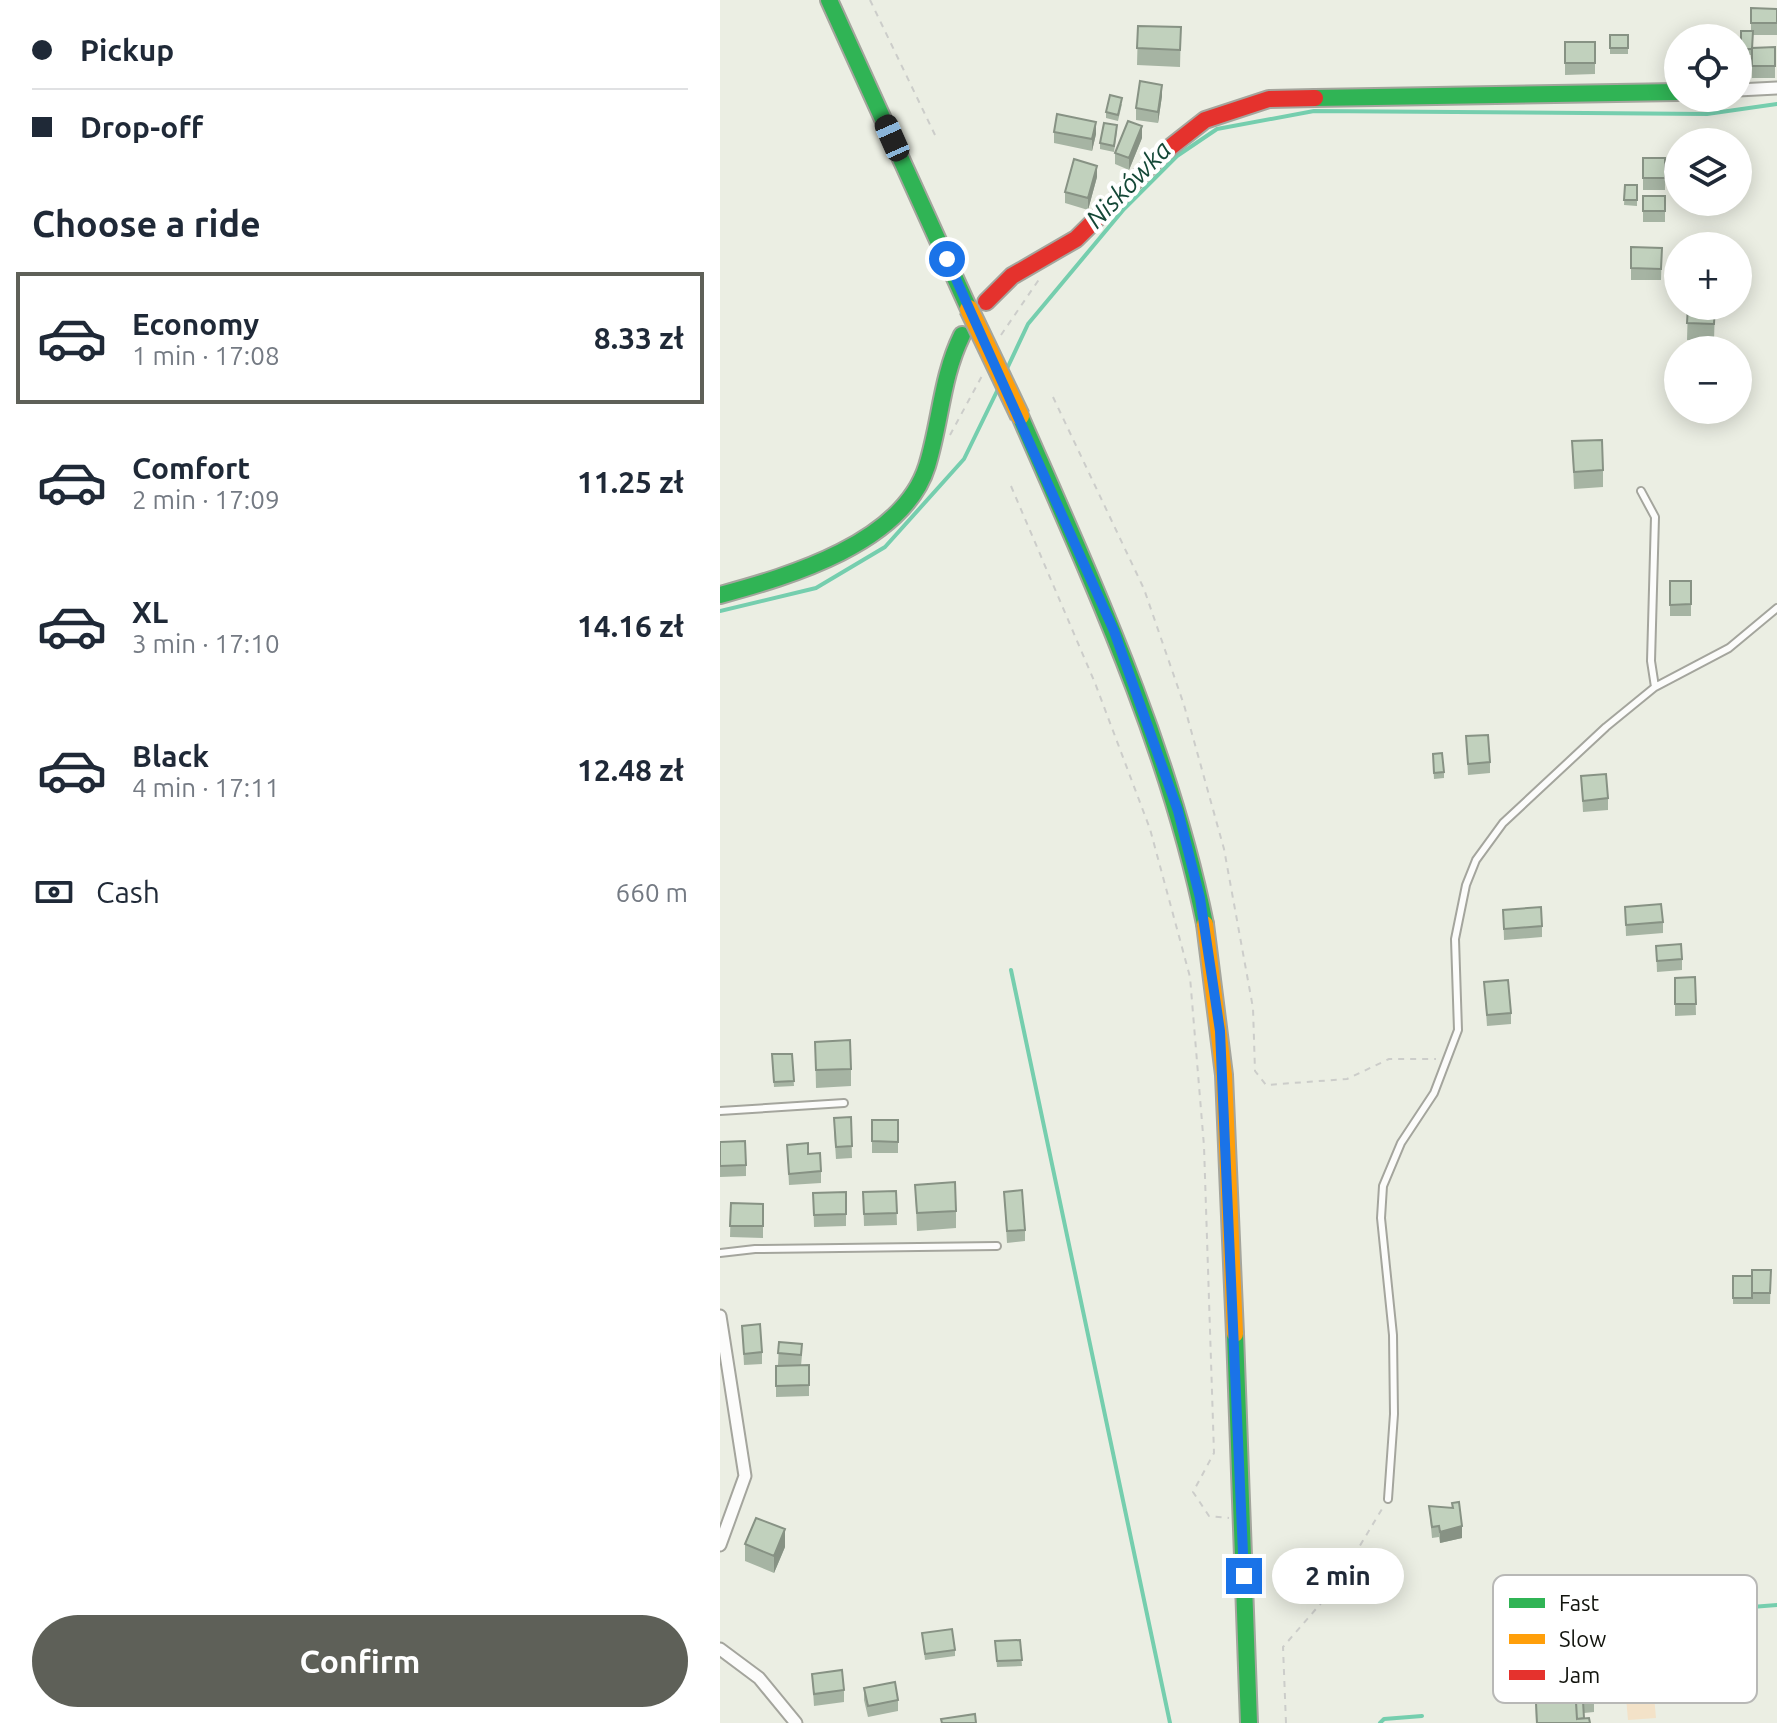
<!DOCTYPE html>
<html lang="en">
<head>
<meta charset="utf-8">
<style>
	:root { --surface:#fff; --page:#f2f2f3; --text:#1f2937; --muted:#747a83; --line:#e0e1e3; --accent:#5e6058 }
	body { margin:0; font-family:Ubuntu,sans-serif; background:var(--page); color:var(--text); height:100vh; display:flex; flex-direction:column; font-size:30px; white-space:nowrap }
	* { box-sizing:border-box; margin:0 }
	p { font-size:26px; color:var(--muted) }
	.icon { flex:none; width:44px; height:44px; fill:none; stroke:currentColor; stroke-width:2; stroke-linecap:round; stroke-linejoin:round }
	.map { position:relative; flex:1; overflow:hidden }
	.panel { display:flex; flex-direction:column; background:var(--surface); width:720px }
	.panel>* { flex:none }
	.top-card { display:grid; align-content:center; height:176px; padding:0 32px; background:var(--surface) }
	.tools { position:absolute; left:944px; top:24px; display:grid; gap:16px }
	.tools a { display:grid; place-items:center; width:88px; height:88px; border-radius:50%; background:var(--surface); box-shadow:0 4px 20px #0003; font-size:40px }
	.end { position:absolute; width:36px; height:36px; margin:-18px; border:10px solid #1a73e8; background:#fff; box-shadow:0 0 0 4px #fff }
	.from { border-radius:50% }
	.bubble { position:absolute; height:56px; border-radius:28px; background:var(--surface); box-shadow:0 4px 20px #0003; font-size:26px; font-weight:700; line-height:56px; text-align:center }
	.car { position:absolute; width:24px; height:48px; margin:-24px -12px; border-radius:10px; box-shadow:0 0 6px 2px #0007; background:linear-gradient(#222 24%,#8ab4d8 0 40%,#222 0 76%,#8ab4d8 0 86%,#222 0) }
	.top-card b { display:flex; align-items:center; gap:28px; height:76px; font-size:30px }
	.top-card b+b { border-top:2px solid var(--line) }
	.top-card i { width:20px; height:20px; background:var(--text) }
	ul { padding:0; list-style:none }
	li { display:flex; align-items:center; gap:24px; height:132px; margin:0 16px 12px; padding:0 16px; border:4px solid transparent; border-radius:0px }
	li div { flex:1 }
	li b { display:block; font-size:30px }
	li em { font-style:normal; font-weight:700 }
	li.current { border-color:var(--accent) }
	li>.icon { width:72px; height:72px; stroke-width:1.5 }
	h2 { padding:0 32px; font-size:36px; line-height:96px }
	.pay { display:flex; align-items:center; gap:20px; height:88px; padding:0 32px; font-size:30px }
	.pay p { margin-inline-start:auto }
	.action { display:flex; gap:16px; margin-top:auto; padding:16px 32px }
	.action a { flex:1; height:92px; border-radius:48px; background:var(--accent); color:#fff; font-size:32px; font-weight:700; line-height:92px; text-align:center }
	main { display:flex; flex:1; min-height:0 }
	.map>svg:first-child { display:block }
	.green { fill:#f3e2c8 }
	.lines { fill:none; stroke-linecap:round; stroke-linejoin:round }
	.stream { stroke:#75ceae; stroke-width:4 }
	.lane-casing { stroke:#a4a59d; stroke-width:10 }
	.street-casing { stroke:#a4a59d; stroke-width:15 }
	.fast-casing { stroke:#a4a59d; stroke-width:20 }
	.slow-casing { stroke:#a4a59d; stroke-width:20 }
	.jam-casing { stroke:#a4a59d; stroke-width:20 }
	.path { stroke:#cccdca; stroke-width:2; stroke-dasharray:6 6; stroke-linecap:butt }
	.lane { stroke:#fcfcfb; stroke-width:6 }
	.street { stroke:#fcfcfb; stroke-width:11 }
	.fast { stroke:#30b455; stroke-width:16 }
	.slow { stroke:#ff9f0a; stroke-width:16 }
	.jam { stroke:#e5322d; stroke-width:16 }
	.slow-bridge-casing { stroke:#a4a59d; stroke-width:22; stroke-linecap:butt }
	.slow-bridge { stroke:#ff9f0a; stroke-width:18 }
	.wall { fill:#a6b4a3 }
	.shaded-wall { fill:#879284 }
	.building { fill:#c1d1bd; stroke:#879284; stroke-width:2 }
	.route { stroke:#1a73e8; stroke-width:10 }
	.labels { text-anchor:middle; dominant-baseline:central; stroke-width:8; stroke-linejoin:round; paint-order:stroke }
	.water-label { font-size:26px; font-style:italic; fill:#144837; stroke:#fff }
	.key { fill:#fff; stroke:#b8b8b6; stroke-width:2 }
	.key-label { font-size:22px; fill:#12140d }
</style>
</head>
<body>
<main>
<section class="panel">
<div class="top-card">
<b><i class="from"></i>Pickup</b>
<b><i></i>Drop-off</b>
</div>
<h2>Choose a ride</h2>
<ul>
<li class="current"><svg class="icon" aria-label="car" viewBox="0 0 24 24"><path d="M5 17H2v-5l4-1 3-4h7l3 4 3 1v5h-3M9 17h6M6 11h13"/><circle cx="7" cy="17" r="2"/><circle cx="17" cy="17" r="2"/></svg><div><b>Economy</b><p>1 min · 17:08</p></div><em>8.33 zł</em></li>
<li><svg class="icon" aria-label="car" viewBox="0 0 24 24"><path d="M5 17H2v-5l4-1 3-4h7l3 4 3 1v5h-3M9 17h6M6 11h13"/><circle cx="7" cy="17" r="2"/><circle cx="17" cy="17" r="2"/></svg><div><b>Comfort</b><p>2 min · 17:09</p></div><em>11.25 zł</em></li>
<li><svg class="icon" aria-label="car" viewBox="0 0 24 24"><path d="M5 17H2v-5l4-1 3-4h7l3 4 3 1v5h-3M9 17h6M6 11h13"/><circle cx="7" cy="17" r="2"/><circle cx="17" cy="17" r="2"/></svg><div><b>XL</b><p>3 min · 17:10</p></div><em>14.16 zł</em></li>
<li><svg class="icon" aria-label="car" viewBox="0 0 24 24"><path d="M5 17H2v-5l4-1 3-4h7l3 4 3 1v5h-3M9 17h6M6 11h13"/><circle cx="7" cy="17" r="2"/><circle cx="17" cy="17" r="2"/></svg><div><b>Black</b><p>4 min · 17:11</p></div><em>12.48 zł</em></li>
</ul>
<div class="pay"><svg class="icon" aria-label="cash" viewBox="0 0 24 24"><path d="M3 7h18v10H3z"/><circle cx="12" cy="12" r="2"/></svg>Cash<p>660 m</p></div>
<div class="action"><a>Confirm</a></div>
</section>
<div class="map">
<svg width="1057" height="1723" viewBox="0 0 1057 1723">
	<rect width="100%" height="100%" fill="#ebeee3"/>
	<path class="green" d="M 932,1673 L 936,1718 L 908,1720 L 904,1675 Z"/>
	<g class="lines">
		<path class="stream" d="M 285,373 L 308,324 L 404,209 L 457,156 L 497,129 L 594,111 L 987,114 L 1057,104
			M 0,611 L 96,588 L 165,547 L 244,459 L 280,385
			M 291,970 L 450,1723
			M 936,1618 L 955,1613 L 1057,1605
			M 660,1723 L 664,1719 L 702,1716"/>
		<defs>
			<path id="lane" d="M 921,491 L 935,517 L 931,661 L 935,687
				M 0,1111 L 124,1103
				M 0,1253 L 35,1249 L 277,1246
				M 668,1499 L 674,1414 L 673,1335 L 661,1218 L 663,1186 L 681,1143 L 714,1093 L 738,1030 L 735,939 L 746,885 L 756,860 L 783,823 L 886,727 L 935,687 L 1009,648 L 1057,608"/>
			<path id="street" d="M 1018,90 L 1057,88
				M 0,1316 L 25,1476 L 0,1545
				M 0,1649 L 39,1678 L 76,1723"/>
			<path id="fast" d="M 109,0 L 249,309
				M 595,98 L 958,92
				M 300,416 C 372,581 449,747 485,924
				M 0,595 C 70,576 183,543 207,466 C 221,421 221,378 242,335
				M 515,1334 L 529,1723"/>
			<path id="slow" d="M 485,924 L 504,1075 L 515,1334"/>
			<path id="jam" d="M 266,302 L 292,276 L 356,239 L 443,153 L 485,120 L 549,99 L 595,98"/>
		</defs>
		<use href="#lane" class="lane-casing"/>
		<use href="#street" class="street-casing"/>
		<use href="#fast" class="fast-casing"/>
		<use href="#slow" class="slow-casing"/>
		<use href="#jam" class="jam-casing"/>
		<path class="path" d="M 150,0 L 215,135
			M 281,335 L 320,278
			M 333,397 L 424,589 L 464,705 L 504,849 L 533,1008 L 535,1071 L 546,1085 L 627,1079 L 669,1059 L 716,1059
			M 230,435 L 263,374
			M 291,486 L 375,683 L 430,829 L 470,977 L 484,1146 L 494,1453 L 473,1492 L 489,1516 L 509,1518
			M 566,1723 L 563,1647 L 615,1587 L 662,1509"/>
		<use href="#lane" class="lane"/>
		<use href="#street" class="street"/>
		<use href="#fast" class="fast"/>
		<use href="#slow" class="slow"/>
		<use href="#jam" class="jam"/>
		<defs>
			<path id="slow-bridge" d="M 249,309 L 300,416"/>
		</defs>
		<use href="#slow-bridge" class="slow-bridge-casing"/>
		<use href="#slow-bridge" class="slow-bridge"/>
	</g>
	<path class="wall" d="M 1031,8 L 1057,9 L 1057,35 L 1032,35 L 1032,48 L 1055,47 L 1055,78 L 1032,78 L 1032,55 L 1021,55 L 1021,31 L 1031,31 Z
		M 418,26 L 461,27 L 460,67 L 417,65 Z
		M 890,35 L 908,35 L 908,54 L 890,54 Z
		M 845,42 L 875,42 L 875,74 L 845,75 Z
		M 958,44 L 958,79 L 955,79 L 955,67 Z
		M 442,96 L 438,123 L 416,120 L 416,108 Z
		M 402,104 L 398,121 L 386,118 L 386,112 Z
		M 397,131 L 394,152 L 380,149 L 380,143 Z
		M 334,132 L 376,134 L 372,151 L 334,143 Z
		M 422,138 L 409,170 L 395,164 L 395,153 Z
		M 923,158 L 945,158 L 945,190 L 923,190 Z
		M 377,177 L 368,210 L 345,203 L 345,192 Z
		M 905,185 L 917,185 L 917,206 L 904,205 Z
		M 923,196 L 945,196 L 945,222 L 923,222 Z
		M 911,247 L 942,248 L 941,280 L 911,280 Z
		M 968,306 L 995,306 L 994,341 L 967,340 Z
		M 852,441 L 883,470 L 883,487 L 854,489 Z
		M 950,581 L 971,581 L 971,616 L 950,616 Z
		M 746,736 L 770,762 L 770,773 L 748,775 Z
		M 713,760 L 724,772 L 724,778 L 714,779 Z
		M 861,776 L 888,798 L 888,810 L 863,812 Z
		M 905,907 L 943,922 L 943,933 L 906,936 Z
		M 783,910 L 822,926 L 822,937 L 784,940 Z
		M 936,946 L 962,959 L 962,970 L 937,972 Z
		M 975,977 L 976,1015 L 955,1016 L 955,978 Z
		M 764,982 L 791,1013 L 791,1024 L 767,1026 Z
		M 95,1042 L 131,1069 L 131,1086 L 96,1088 Z
		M 52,1054 L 72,1054 L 74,1086 L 54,1087 Z
		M 131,1117 L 132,1158 L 116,1159 L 114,1129 Z
		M 152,1120 L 178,1120 L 178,1153 L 152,1153 Z
		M 0,1142 L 26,1165 L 26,1176 L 0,1177 Z
		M 67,1145 L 88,1154 L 101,1171 L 101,1183 L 69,1185 Z
		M 195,1185 L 236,1211 L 236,1228 L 197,1231 Z
		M 176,1191 L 177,1225 L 144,1226 L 143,1192 Z
		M 126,1192 L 126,1226 L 94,1227 L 93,1193 Z
		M 284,1192 L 305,1230 L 305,1241 L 287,1243 Z
		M 11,1203 L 43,1204 L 43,1238 L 10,1237 Z
		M 1051,1270 L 1050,1304 L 1013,1304 L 1013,1276 L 1032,1276 Z
		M 22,1326 L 42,1352 L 42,1364 L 24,1365 Z
		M 59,1342 L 82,1355 L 81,1366 L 89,1365 L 89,1396 L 56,1397 L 56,1366 L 72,1366 L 58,1365 Z
		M 709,1506 L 742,1538 L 720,1543 L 719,1537 L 712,1538 Z
		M 25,1544 L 65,1547 L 54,1573 L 25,1561 Z
		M 202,1633 L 235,1650 L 235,1656 L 205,1660 Z
		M 300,1640 L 302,1666 L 277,1667 L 275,1641 Z
		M 92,1674 L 124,1690 L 124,1702 L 94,1706 Z
		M 823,1675 L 855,1684 L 874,1701 L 874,1712 L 864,1713 L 864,1718 L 870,1723 L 816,1723 L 815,1683 L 823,1682 Z
		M 144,1688 L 178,1700 L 178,1711 L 148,1717 L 144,1700 Z"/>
	<path class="shaded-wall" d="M 442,85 L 442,96 L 438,123 L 438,112 Z
		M 376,122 L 376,134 L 372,151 L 372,139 Z
		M 422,126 L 422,138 L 409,170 L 409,158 Z
		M 377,166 L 377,177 L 368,210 L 368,198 Z
		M 742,1526 L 742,1538 L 720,1543 L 720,1532 Z
		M 65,1529 L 65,1547 L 54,1573 L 54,1556 Z"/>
	<path class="building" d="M 1031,8 L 1057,9 L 1057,23 L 1031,23 Z
		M 418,26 L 461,27 L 460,50 L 417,48 Z
		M 1021,31 L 1033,31 L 1032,49 L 1021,49 Z
		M 890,35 L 908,35 L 908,48 L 890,48 Z
		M 845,42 L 875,42 L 875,63 L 845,63 Z
		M 956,44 L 958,44 L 958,68 L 955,67 Z
		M 1055,47 L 1055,66 L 1032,66 L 1032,48 Z
		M 420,81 L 442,85 L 438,112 L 416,108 Z
		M 390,95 L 402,98 L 398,115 L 386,112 Z
		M 337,114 L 376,122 L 372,139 L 334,132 Z
		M 408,121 L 422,126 L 409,158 L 395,153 Z
		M 384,123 L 397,125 L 394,146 L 380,143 Z
		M 923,158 L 945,158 L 945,178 L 923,178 Z
		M 354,159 L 377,166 L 368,198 L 345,192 Z
		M 905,185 L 917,185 L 917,200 L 904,200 Z
		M 923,196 L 945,196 L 945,211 L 923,211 Z
		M 911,247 L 942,248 L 941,269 L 911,268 Z
		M 968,306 L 995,306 L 994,324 L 967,323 Z
		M 882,440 L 883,470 L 854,472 L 852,441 Z
		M 950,581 L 971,581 L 971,604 L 950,605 Z
		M 768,735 L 770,762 L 748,764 L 746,736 Z
		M 722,753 L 724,772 L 714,773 L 713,754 Z
		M 886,774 L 888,798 L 863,801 L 861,776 Z
		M 941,904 L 943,922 L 906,925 L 905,907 Z
		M 821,907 L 822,926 L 784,929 L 783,910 Z
		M 961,944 L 962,959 L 937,961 L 936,946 Z
		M 975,977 L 976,1004 L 955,1004 L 955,978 Z
		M 788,980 L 791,1013 L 767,1015 L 764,982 Z
		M 130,1040 L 131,1069 L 96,1070 L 95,1042 Z
		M 52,1054 L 72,1054 L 74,1081 L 54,1082 Z
		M 131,1117 L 132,1146 L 116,1147 L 114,1118 Z
		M 152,1120 L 178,1120 L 178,1142 L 152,1141 Z
		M 25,1141 L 26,1165 L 0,1166 L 0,1142 Z
		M 88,1143 L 88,1154 L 100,1153 L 101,1171 L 69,1174 L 67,1145 Z
		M 235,1182 L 236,1211 L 197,1213 L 195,1185 Z
		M 302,1190 L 305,1230 L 287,1231 L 284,1192 Z
		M 176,1191 L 177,1213 L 144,1214 L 143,1192 Z
		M 126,1192 L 126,1214 L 94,1215 L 93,1193 Z
		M 11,1203 L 43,1204 L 43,1226 L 10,1226 Z
		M 1032,1270 L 1051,1270 L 1050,1293 L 1032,1293 Z
		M 1013,1276 L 1032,1276 L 1032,1298 L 1013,1298 Z
		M 40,1324 L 42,1352 L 24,1354 L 22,1326 Z
		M 59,1342 L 82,1344 L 81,1355 L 58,1353 Z
		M 89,1365 L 89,1385 L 56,1386 L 56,1366 Z
		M 739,1502 L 742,1526 L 720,1532 L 719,1526 L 712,1527 L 709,1506 L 733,1508 L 732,1503 Z
		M 36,1518 L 65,1529 L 54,1556 L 25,1544 Z
		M 232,1629 L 235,1650 L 205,1654 L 202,1633 Z
		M 300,1640 L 302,1660 L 277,1661 L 275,1641 Z
		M 122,1670 L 124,1690 L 94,1694 L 92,1674 Z
		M 854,1672 L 857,1719 L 869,1718 L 870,1723 L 817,1723 L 815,1683 L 825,1682 L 823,1675 Z
		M 175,1682 L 178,1700 L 148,1706 L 144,1688 Z
		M 872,1683 L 874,1701 L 863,1701 L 864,1718 L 857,1719 L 855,1684 Z
		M 255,1714 L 256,1723 L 222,1723 L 221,1719 Z"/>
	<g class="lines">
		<path class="route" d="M 227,259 L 394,631 L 458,811 L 480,898 L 500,1031 L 524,1576"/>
	</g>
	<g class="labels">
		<g class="water-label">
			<text transform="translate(408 184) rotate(-46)">Niskówka</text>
		</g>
	</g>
	<rect x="773" y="1575" width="264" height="128" rx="12" class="key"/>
	<rect x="789" y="1598" width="36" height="10" fill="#30b455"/>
	<rect x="789" y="1634" width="36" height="10" fill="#ff9f0a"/>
	<rect x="789" y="1670" width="36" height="10" fill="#e5322d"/>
	<g class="key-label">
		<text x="839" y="1611">Fast</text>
		<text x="839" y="1647">Slow</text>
		<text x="839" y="1683">Jam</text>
	</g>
</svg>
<div class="tools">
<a><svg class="icon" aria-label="locate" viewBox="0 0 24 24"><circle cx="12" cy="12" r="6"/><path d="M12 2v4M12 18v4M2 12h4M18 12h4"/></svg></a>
<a><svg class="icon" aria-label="layers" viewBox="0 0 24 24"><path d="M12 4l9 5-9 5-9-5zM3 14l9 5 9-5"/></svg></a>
<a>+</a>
<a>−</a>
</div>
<i class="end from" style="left:227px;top:259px"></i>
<i class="end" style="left:524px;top:1576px"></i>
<div class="bubble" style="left:552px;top:1548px;width:132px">2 min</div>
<i class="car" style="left:172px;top:138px;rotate:336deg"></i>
</div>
</main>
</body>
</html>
